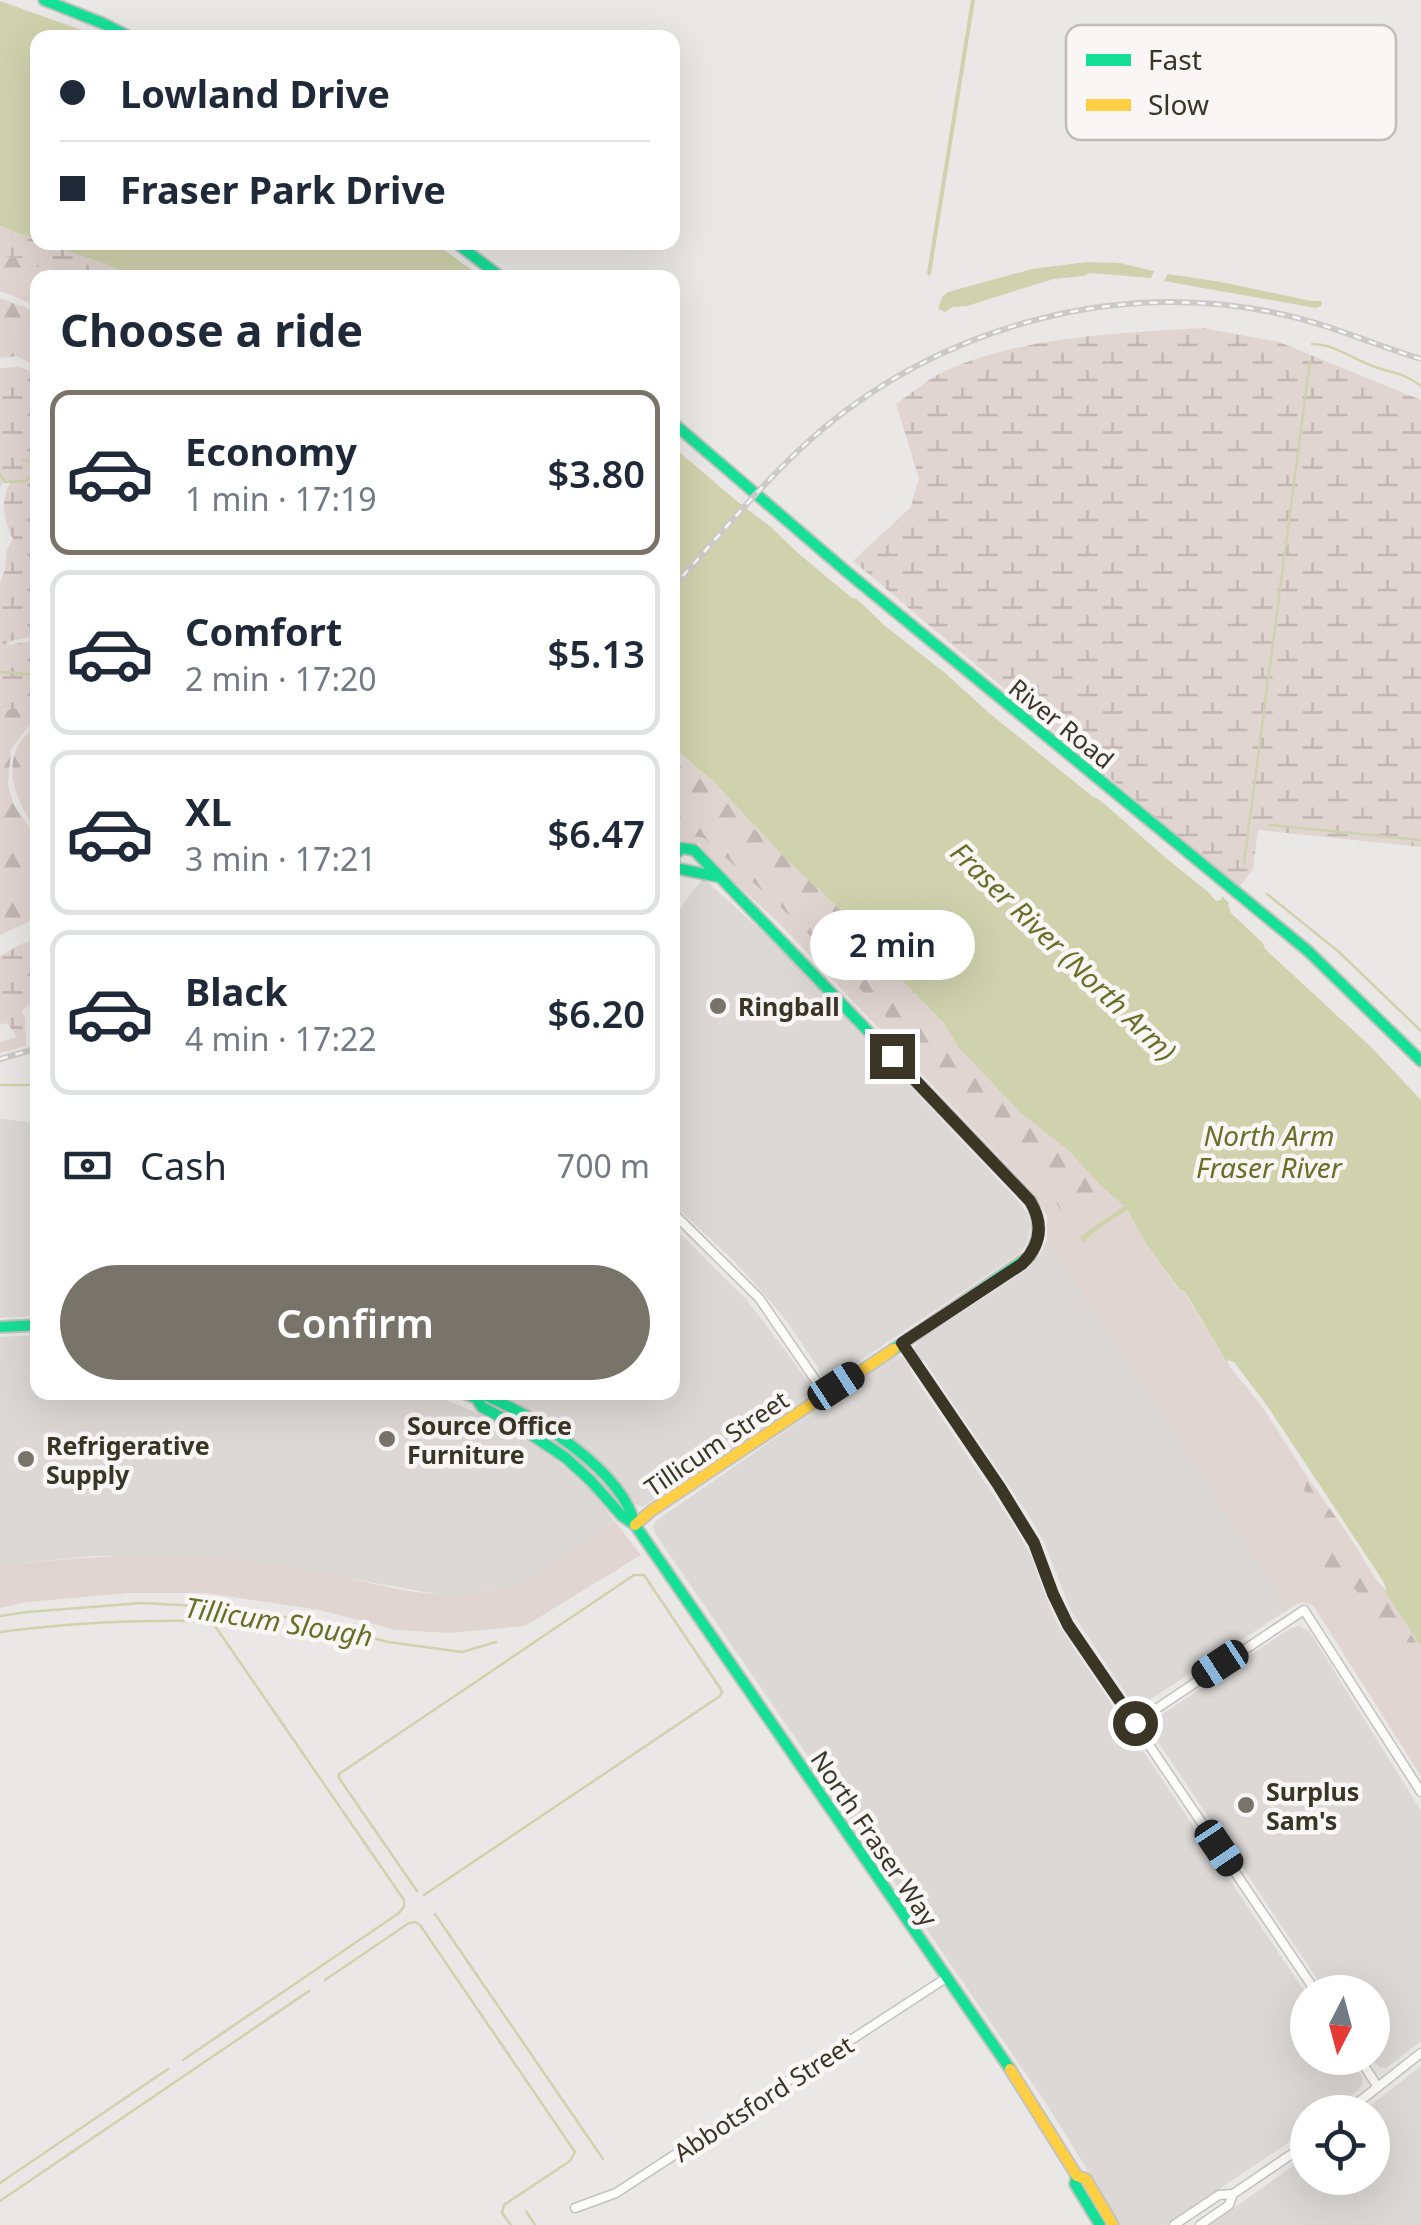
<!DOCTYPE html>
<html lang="en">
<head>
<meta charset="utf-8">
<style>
	:root { --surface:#fff; --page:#f2f2f3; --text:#1f2937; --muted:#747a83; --line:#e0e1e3; --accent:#787469 }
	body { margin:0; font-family:"Noto Sans",sans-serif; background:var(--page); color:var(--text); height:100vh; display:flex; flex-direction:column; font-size:38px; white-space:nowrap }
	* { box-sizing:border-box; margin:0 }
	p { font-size:32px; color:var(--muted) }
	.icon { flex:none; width:55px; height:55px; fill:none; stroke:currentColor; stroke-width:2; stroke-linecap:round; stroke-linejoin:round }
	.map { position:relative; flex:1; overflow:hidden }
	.drawer { position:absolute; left:30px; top:270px; width:650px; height:1130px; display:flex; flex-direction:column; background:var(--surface); border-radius:20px; box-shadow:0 10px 40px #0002 }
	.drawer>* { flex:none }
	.guide { position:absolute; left:30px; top:30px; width:650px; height:220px; border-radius:20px; box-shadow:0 10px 40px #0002; display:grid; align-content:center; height:220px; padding:0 30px; background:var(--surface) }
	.needle { width:65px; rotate:186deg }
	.controls { position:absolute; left:1290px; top:1975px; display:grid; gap:20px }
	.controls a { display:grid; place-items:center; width:100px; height:100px; border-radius:50%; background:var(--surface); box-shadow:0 10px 40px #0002; font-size:50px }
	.end { position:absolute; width:45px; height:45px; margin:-22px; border:12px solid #3b3526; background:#fff; box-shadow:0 0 0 5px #fff }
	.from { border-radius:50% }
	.bubble { position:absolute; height:70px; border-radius:35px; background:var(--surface); box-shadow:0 10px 40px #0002; font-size:32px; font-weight:600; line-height:70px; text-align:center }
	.car { position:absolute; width:30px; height:60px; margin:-30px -15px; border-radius:12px; box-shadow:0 0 8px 2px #0007; background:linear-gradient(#222 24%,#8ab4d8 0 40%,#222 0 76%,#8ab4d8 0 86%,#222 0) }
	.guide b { display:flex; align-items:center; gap:35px; height:95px; font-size:38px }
	.guide b+b { border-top:2px solid var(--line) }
	.guide i { width:25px; height:25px; background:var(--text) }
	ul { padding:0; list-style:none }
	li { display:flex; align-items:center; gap:30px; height:165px; margin:0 20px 15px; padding:0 10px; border:5px solid var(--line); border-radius:20px }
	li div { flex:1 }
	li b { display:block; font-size:38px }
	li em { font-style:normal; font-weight:600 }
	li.active { border-color:var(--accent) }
	li>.icon { width:90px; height:90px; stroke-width:1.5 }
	h2 { padding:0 30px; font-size:45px; line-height:120px }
	.pay { display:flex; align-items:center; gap:25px; height:110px; padding:0 30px; font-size:38px }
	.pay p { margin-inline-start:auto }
	.button { display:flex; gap:20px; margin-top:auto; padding:20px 30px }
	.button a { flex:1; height:115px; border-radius:60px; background:var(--accent); color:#fff; font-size:40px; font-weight:600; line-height:115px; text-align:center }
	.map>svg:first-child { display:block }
	.built { fill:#dbd8d5 }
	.green { fill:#e1d5d1 }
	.forest { fill:url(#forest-firs) }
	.wetland { fill:url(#wetland-marsh) }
	.water { fill:#cfd3ad }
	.pier { fill:#eae8e6 }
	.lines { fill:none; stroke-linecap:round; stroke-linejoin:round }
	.stream { stroke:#cfd3ad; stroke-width:2.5 }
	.street-casing { stroke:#c4c2c0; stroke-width:11 }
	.fast-casing { stroke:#c4c2bf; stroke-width:14 }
	.slow-casing { stroke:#c4c2bf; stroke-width:14 }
	.street { stroke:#fcfcfb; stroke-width:8 }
	.fast { stroke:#16e098; stroke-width:10 }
	.slow { stroke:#ffcf43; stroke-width:10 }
	.rail-casing { stroke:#cbcac8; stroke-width:6 }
	.rail { stroke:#f9f6f5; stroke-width:2.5; stroke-dasharray:8; stroke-linecap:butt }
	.route { stroke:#3b3526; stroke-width:12 }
	.poi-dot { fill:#787469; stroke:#f9f6f5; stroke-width:4 }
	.labels { text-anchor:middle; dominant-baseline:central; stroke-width:9; stroke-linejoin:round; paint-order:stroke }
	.street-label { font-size:25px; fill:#3b3526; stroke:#f9f6f5 }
	.poi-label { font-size:25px; font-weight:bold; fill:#3b3526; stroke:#f9f6f5; text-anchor:start }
	.water-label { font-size:28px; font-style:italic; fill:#677027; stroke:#f9f6f5 }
	.key { fill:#f9f6f5; stroke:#c0bcb7; stroke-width:2.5 }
	.key-label { font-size:28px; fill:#3b3526 }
</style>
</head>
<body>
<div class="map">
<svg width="1421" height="2225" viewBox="0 0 1421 2225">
	<defs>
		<pattern id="forest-firs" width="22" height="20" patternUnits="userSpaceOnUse" patternTransform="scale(2.5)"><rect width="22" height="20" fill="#e1d5d1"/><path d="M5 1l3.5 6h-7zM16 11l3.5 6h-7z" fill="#c2b7b3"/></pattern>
		<pattern id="wetland-marsh" width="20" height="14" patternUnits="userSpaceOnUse" patternTransform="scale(2.5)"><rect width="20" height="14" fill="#e1d5d1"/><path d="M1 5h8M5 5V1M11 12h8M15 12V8" fill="none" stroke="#c2b7b3"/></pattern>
	</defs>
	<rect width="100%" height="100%" fill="#eae8e6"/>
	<path class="built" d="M 703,878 L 773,941 L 1018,1201 L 1027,1213 L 1031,1225 L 1026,1245 L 1020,1253 L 845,1371 L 835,1381 L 824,1380 L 817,1366 L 788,1323 L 766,1296 L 733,1260 L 679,1210 L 676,1203 L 676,1187 L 673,1176 L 673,918 Z
		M 0,1119 L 37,1123 L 37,1316 L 0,1318 Z
		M 673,1227 L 747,1300 L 804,1376 L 809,1379 L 814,1389 L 811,1398 L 799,1403 L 642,1507 L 635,1504 L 606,1469 L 562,1431 L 529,1410 L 491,1393 L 672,1392 Z
		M 1047,1239 L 1289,1609 L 1140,1706 L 1131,1702 L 1071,1611 L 1044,1542 L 1029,1516 L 925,1362 L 920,1359 L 914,1350 L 917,1341 L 1027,1269 L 1040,1255 Z
		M 37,1335 L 38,1392 L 431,1393 L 490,1419 L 546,1451 L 590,1490 L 615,1521 L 528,1579 L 512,1586 L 471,1595 L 441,1595 L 275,1565 L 200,1556 L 95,1556 L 0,1565 L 0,1337 Z
		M 894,1356 L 903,1357 L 910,1366 L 911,1372 L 1013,1524 L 1031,1556 L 1047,1600 L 1057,1623 L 1307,1995 L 1308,2058 L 1350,2058 L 1362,2077 L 1362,2084 L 1359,2089 L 1332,2112 L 1308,2112 L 1307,2130 L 1166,2225 L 1121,2225 L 1048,2106 L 654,1532 L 653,1526 L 657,1520 Z
		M 1299,1626 L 1310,1632 L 1421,1811 L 1421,2041 L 1386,2068 L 1379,2067 L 1370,2058 L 1372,2058 L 1372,1992 L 1326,1992 L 1152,1733 L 1153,1723 L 1157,1718 L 1291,1628 Z
		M 1421,2066 L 1421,2225 L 1210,2225 L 1307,2156 L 1308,2178 L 1372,2178 L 1372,2112 L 1362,2112 Z"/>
	<path class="green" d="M 672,748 L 712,780 L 783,856 L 842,911 L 900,978 L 1101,1186 L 1124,1206 L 1145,1242 L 1178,1289 L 1184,1292 L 1226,1361 L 1261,1402 L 1421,1647 L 1421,1776 L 1314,1607 C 1305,1600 1299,1602 1289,1609 L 1047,1240 L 1047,1216 L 1034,1193 L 782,926 L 709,858 L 699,843 L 684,843 L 673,849 Z
		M 615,1521 L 641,1555 L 525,1626 L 450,1633 L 396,1630 L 320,1610 L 206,1593 L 128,1593 L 28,1602 L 0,1608 L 0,1565 C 66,1559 131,1553 198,1556 C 243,1558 290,1566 334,1575 C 403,1590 459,1609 528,1579 Z"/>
	<path class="forest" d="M 0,256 L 27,259 L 40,268 L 74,277 L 38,278 L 37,306 L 0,291 Z
		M 0,298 L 37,312 L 37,366 L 16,356 L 0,358 Z
		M 37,682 L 37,715 L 11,749 L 8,785 L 14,805 L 37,838 L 37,918 L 0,935 L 0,710 L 25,708 L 31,690 Z
		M 37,723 L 37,831 C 21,809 4,777 17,748 C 21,739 31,731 37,723 Z
		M 672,752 L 842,911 L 900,978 L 944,1023 L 959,1048 L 1021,1113 L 1068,1150 L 1101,1186 L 1105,1196 L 1094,1197 L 1063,1212 L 1031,1172 L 1020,1140 L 950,1085 L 798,923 L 704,838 L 673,833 Z
		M 1308,1478 L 1343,1527 L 1421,1650 L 1421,1683 L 1418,1682 L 1409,1663 L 1405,1642 L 1389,1634 L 1355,1589 L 1337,1592 C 1334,1573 1330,1570 1314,1560 L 1334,1541 L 1304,1490 Z"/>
	<path class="wetland" d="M 0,226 L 37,240 L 38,242 L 44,243 L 106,264 L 134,277 L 74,277 L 40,268 L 27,259 L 0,256 Z
		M 1203,328 L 1279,342 L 1421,400 L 1421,847 L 1258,830 L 1253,869 L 1239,887 L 853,561 L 911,507 L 919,478 L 896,404 C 912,393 929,378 947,370 C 1026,336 1118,333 1203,328 Z
		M 20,367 L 37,374 L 37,631 L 31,637 L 6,642 L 8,645 L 33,641 L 37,650 L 37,682 L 31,690 L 31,697 L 25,708 L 0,710 L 0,583 L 5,569 L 7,550 L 13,539 C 3,520 0,498 11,482 L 4,480 L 0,488 L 0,368 Z
		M 37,941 L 37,996 L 22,1011 L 25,1019 L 26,1046 L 0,1053 L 0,1042 L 17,1037 L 7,1023 L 0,1025 L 0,956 L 23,943 Z"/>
	<path class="water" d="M 971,0 L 975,0 L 931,274 L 929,276 L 927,273 Z
		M 0,1 L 101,37 L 38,38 L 37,240 L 0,226 Z
		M 44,243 L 435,243 L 481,277 L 134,277 L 106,264 Z
		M 1087,262 L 1120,263 L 1154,271 L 1151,278 L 1090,273 L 1084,276 L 1053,279 L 967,306 L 953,307 L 945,312 L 938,309 L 942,297 L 948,292 L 1032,269 Z
		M 1168,274 L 1221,282 L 1312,301 L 1322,301 L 1321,306 L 1316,308 L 1164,281 Z
		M 672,437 L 765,520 L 1225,899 L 1421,1092 L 1421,1647 L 1261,1402 L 1226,1361 L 1185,1292 L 1179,1289 L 1145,1242 L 1127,1210 L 1095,1231 L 1084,1242 L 1081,1240 L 1080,1236 L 1124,1206 L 1101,1186 L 1068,1150 L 1021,1113 L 959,1048 L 944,1023 L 900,978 L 842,911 L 783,856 L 712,780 L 673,748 Z"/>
	<path class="pier" d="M 673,434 L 760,512 L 793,535 L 896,625 L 1081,775 L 1198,873 L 1222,895 L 1221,900 L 1216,901 L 1207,891 L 1166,858 L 1100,800 L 1092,796 L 988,712 L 944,672 L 884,625 L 857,599 L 852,598 L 798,553 L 771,527 L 738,502 L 678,451 L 673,443 Z
		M 1233,900 L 1258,928 L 1391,1052 L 1421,1085 L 1421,1100 L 1371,1047 L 1265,949 L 1263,943 L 1231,913 L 1228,904 Z
		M 1227,1360 L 1234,1362 L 1268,1407 L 1383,1581 L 1387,1592 L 1378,1582 L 1343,1527 L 1308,1478 L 1261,1405 L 1230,1367 Z"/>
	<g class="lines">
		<path class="stream" d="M 1312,344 C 1335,344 1354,360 1375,367 C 1395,374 1402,372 1421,386
			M 23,460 L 38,463
			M 0,474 L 5,482
			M 5,482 L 25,481 L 38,471
			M 0,672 L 38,675
			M 1269,825 L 1421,840
			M 1244,863 L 1310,361
			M 1267,894 L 1339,952 L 1421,1031
			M 0,1085 L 38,1085
			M 0,1616 L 27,1612 L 142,1603 L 217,1607 L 305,1620 L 388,1642 L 462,1652 L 496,1642
			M 0,1632 C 55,1625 104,1621 160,1621 C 177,1621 199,1619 215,1626 L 404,1900 L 404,1906 L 399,1913 L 183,2060
			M 417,1891 L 339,1778 L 339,1774 L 634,1575 L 644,1575 L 722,1691 L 720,1696 L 424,1895
			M 435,1914 L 603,2159
			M 325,1980 L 409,1923 L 415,1922 L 420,1925 L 575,2152 L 570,2161 L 504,2205 L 502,2213 L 511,2225
			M 0,2183 L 168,2069
			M 0,2201 L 309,1991
			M 526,2211 L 535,2225"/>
		<defs>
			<path id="street" d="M 672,1212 L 759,1298 L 825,1394
				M 902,1343 L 999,1486 L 1034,1543 L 1053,1594 L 1068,1625 L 1316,1992
				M 1135,1723 L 1304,1610 L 1421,1792
				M 1359,2058 L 1378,2087
				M 1346,2112 L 1421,2053
				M 575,2208 L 616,2193 L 946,1978
				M 1174,2225 L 1219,2195 L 1233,2194
				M 1200,2225 L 1229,2205 L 1233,2194 L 1308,2143"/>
			<path id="fast" d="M 44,0 L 102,23 L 132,38
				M 455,242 L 502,278
				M 672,422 L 847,572 L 1308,951 L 1421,1061
				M 719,877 L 675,868 L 673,856 L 682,848 L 694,850 L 1031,1201 C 1041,1223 1041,1234 1030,1256 L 894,1349
				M 0,1327 L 38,1325
				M 461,1392 L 476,1398 L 482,1407 L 526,1431 L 566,1458 L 591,1481 L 622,1516 L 635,1525
				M 476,1398 L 484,1395 C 534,1416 622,1469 635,1525 L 1010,2069
				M 1077,2176 L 1075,2184 L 1100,2225"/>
			<path id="slow" d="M 635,1525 L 651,1511 L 894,1349
				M 1010,2069 L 1077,2176 L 1086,2179 L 1113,2225"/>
		</defs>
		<use href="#street" class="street-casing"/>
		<use href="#fast" class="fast-casing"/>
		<use href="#slow" class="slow-casing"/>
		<use href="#street" class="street"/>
		<use href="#fast" class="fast"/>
		<use href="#slow" class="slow"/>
		<defs>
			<path id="rail" d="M 672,588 C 722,533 769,474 825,427 C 948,325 1119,280 1276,313 C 1326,323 1372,344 1421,359
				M 0,1059 L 38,1048"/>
		</defs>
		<use href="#rail" class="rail-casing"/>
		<use href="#rail" class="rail"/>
	</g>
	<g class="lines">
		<path class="route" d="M 892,1056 L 1030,1201 C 1044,1224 1041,1245 1022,1264 L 902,1343 L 999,1486 L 1034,1543 L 1053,1594 L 1068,1625 L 1135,1723"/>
	</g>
	<g class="poi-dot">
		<circle cx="718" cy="1006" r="10"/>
		<circle cx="387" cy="1439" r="10"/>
		<circle cx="26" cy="1459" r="10"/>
		<circle cx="1246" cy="1805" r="10"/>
	</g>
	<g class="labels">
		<g class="street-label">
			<text transform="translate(1062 723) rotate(39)">River Road</text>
			<text transform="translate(716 1443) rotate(-34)">Tillicum Street</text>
			<text transform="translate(875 1838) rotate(56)">North Fraser Way</text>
			<text transform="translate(763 2098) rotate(-33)">Abbotsford Street</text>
		</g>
		<g class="poi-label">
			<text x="738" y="1006">Ringball</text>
			<text x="407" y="1425">Source Office<tspan x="407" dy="29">Furniture</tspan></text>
			<text x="46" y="1445">Refrigerative<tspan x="46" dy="29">Supply</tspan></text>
			<text x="1266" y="1791">Surplus<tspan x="1266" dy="29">Sam's</tspan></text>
		</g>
		<g class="water-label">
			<text transform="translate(1064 951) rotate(44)">Fraser River (North Arm)</text>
			<text x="1269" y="1135">North Arm<tspan x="1269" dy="32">Fraser River</tspan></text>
			<text transform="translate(279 1621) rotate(9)">Tillicum Slough</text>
		</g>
	</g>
	<rect x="1066" y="25" width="330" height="115" rx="15" class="key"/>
	<rect x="1086" y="54" width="45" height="12" fill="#16e098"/>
	<rect x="1086" y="99" width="45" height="12" fill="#ffcf43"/>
	<g class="key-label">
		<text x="1148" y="70">Fast</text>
		<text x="1148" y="115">Slow</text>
	</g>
</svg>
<div class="controls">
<a><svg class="needle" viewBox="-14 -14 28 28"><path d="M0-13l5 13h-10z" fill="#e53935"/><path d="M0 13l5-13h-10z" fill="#747a83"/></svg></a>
<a><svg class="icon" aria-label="locate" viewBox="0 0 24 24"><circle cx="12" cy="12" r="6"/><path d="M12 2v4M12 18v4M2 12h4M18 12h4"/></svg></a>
</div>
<i class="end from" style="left:1135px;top:1723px"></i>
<i class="end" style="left:892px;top:1056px"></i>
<div class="bubble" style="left:810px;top:910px;width:165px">2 min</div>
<i class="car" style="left:836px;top:1386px;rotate:57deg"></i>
<i class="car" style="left:1220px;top:1664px;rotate:237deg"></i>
<i class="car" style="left:1219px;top:1848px;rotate:146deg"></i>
<div class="guide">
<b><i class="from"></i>Lowland Drive</b>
<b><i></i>Fraser Park Drive</b>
</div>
<section class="drawer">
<h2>Choose a ride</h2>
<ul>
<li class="active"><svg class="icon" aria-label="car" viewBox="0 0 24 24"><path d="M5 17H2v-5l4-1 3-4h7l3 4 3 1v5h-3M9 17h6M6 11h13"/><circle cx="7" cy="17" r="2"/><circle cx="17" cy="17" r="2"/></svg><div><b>Economy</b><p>1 min · 17:19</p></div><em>$3.80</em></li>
<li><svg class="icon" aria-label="car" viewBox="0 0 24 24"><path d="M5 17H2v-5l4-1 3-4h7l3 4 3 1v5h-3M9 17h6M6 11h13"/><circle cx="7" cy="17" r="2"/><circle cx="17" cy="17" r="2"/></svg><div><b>Comfort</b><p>2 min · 17:20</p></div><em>$5.13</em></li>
<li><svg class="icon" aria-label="car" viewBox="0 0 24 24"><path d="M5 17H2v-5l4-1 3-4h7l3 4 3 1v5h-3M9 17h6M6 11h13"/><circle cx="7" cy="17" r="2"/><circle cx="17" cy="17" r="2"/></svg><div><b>XL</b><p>3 min · 17:21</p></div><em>$6.47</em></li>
<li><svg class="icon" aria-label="car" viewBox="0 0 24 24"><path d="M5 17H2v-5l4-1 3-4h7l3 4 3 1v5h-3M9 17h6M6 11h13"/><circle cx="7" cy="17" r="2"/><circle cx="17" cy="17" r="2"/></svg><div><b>Black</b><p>4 min · 17:22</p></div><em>$6.20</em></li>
</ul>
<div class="pay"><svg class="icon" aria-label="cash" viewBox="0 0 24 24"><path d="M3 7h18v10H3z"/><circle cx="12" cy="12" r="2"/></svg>Cash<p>700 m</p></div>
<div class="button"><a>Confirm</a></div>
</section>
</div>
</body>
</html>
